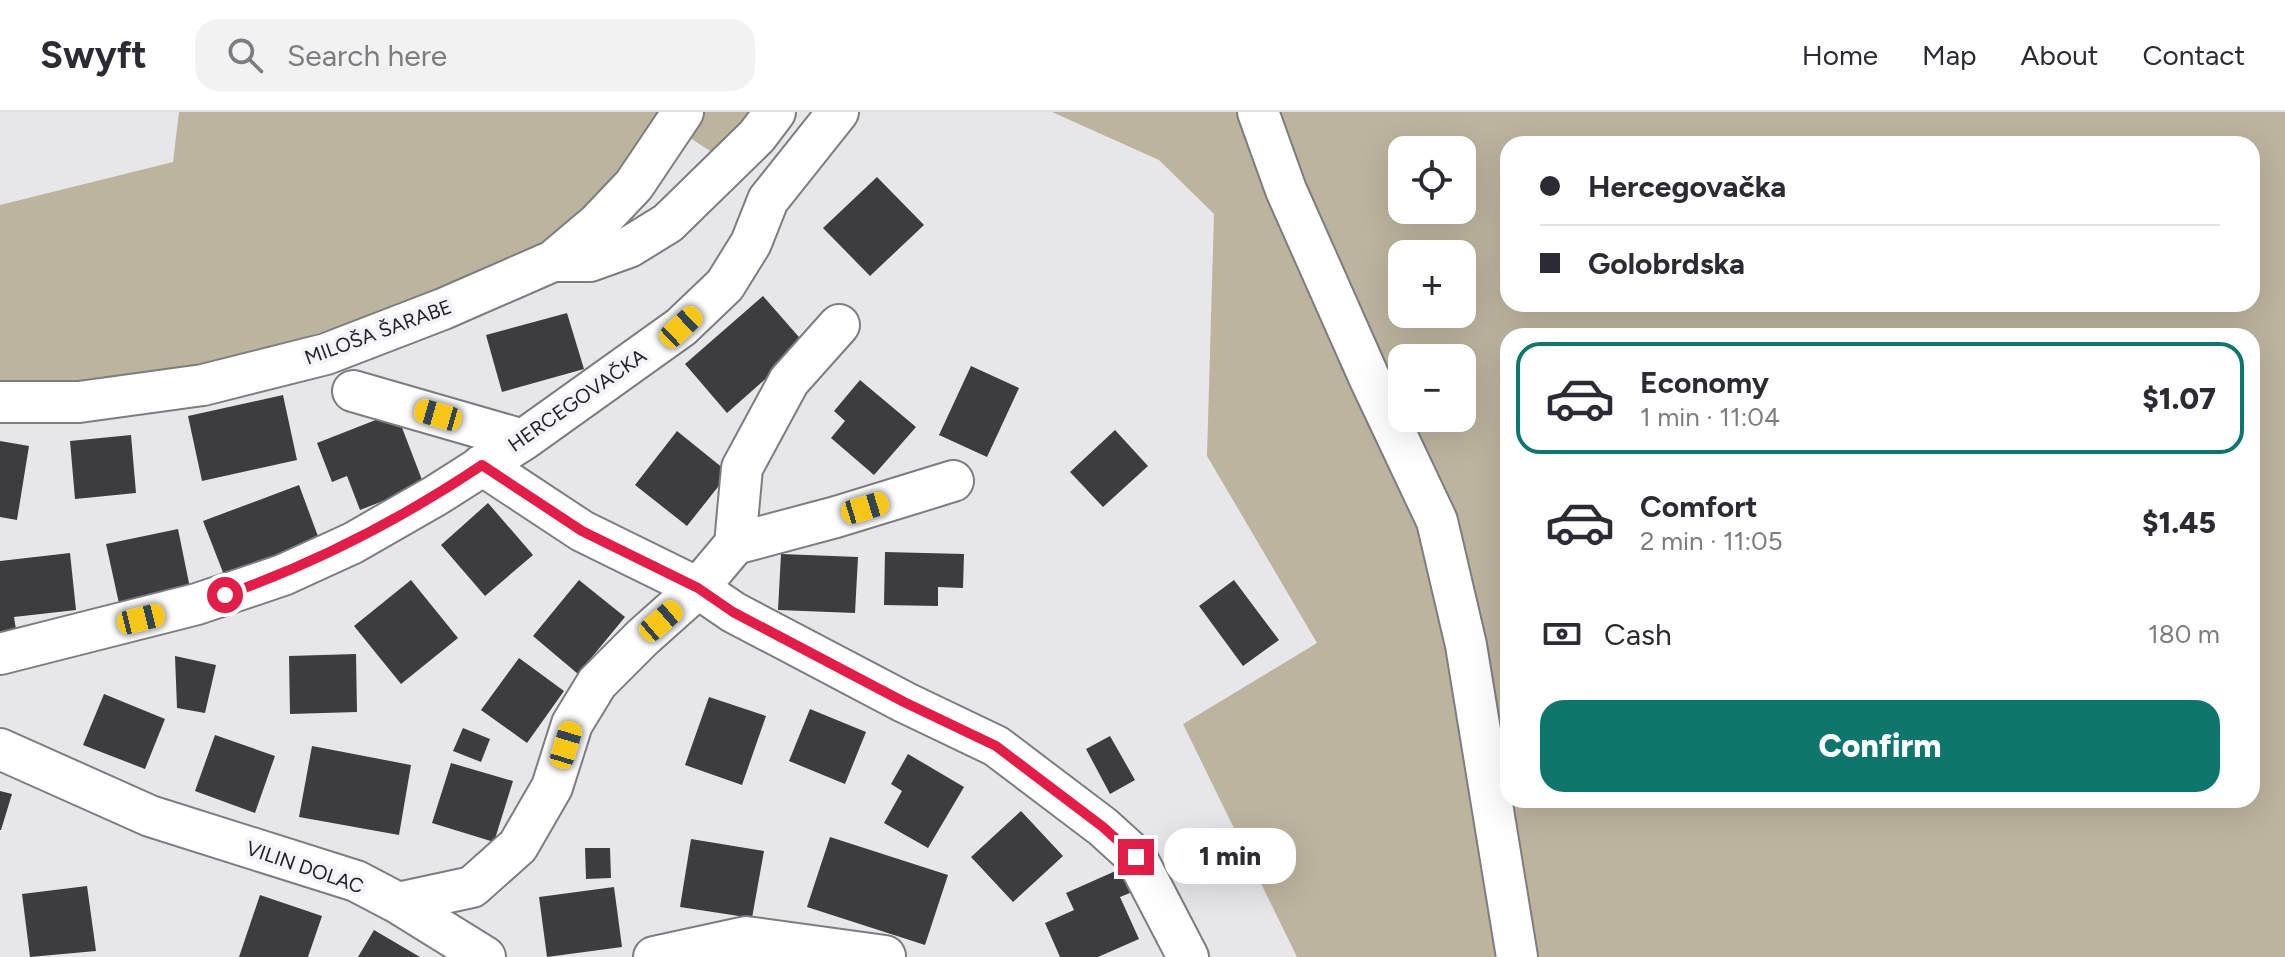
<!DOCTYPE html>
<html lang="en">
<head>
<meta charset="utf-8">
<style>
	:root { --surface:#fff; --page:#f2f2f3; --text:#2b2b33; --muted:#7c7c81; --line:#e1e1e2; --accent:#0f766e }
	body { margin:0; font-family:Figtree,sans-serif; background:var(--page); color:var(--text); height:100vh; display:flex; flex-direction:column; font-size:30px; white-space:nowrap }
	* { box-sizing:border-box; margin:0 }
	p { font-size:26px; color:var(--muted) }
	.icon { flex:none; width:44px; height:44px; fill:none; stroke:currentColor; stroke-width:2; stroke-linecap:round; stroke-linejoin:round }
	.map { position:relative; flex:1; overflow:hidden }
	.side { position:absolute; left:1500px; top:216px; width:760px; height:480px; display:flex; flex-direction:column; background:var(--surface); border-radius:24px; box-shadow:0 8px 32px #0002 }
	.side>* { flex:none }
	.top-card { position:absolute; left:1500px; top:24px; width:760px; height:176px; border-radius:24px; box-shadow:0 8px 32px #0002; display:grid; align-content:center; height:176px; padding:0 40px; background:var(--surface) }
	.fabs { position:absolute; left:1388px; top:24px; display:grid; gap:16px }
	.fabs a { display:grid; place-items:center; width:88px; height:88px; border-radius:16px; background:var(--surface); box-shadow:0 8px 32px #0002; font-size:40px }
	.end { position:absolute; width:36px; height:36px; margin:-18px; border:10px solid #e11d48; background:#fff; box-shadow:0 0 0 4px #fff }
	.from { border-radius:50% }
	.bubble { position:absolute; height:56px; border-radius:24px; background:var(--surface); box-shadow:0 8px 32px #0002; font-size:26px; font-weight:800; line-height:56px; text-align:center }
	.car { position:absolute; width:24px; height:48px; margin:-24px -12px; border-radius:10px; box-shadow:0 0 6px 2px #0007; background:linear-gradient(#f5c518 24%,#345 0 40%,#f5c518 0 76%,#345 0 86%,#f5c518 0) }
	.top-card b { display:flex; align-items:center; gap:28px; height:76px; font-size:30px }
	.top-card b+b { border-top:2px solid var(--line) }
	.top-card i { width:20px; height:20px; background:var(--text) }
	ul { padding:14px 0 0; list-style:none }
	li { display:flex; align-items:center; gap:24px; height:112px; margin:0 16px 12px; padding:0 24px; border:4px solid transparent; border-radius:24px }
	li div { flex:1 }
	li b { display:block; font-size:30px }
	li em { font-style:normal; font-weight:800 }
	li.selected { border-color:var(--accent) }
	li>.icon { width:72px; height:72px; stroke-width:1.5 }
	.pay { display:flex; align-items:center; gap:20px; height:88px; padding:0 40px; font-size:30px }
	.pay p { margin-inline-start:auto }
	.button { display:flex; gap:16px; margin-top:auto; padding:16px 40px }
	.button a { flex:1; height:92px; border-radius:24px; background:var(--accent); color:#fff; font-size:32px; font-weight:800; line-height:92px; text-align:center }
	header { display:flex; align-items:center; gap:48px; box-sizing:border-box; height:112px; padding:0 40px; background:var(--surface); border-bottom:2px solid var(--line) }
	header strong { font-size:38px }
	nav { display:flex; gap:44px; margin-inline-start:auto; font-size:28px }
	.search { width:560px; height:72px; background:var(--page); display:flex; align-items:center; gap:20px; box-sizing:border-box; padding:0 28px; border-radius:24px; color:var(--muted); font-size:30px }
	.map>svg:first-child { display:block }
	.green { fill:#bdb49e; fill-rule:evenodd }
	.building { fill:#3d3d41 }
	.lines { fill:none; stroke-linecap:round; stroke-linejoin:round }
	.minor-casing { stroke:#7d7d81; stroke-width:44 }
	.minor { stroke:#fff; stroke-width:40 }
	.route { stroke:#e11d48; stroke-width:10 }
	.labels { text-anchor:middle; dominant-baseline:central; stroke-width:8; stroke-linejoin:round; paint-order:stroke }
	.street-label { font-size:20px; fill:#232325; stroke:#f4f3f9 }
</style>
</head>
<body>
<header>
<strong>Swyft</strong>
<div class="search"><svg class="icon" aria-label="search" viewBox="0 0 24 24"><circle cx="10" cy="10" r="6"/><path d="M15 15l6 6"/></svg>Search here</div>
<nav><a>Home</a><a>Map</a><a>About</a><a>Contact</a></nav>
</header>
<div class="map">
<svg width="2285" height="845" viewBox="0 0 2285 845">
	<rect width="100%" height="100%" fill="#e7e6eb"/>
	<path class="green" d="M 179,0 L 666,0 L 626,52 L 572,109 L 521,147 L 444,181 L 312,223 L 197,255 L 82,269 L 0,271 L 0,93 L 173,50 Z
		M 703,0 L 758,0 L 721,46 L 687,24 Z
		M 1052,0 L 1252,0 L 1432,411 L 1511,845 L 1297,845 L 1183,612 L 1317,531 L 1207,344 L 1214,102 L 1159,48 Z
		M 1264,0 L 2285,0 L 2285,845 L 1522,845 L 1471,531 ZM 1508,32 L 2252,32 L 2252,192 L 1508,192 ZM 1402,38 L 1462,38 L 1462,98 L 1402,98 ZM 1402,142 L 1462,142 L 1462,202 L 1402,202 ZM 1508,224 L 2252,224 L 2252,688 L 1508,688 ZM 1402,246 L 1462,246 L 1462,306 L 1402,306 Z"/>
	<path class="building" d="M 877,65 L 924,113 L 870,164 L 823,116 Z
		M 763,184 L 805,232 L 727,301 L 685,252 Z
		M 567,201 L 584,257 L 502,280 L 486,223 Z
		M 971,254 L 1019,276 L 987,345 L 939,323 Z
		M 860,268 L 916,315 L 874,363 L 831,326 L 845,309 L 834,299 Z
		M 283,283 L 297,348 L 202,369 L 188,304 Z
		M 396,300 L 424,373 L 360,398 L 347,364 L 332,370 L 317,331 Z
		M 1115,318 L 1148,354 L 1103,395 L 1070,360 Z
		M 677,319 L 729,361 L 687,414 L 635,373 Z
		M 131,323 L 136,381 L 75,387 L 70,329 Z
		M 0,329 L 29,334 L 17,408 L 0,405 Z
		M 299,373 L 319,427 L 224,463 L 203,409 Z
		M 488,391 L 533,443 L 485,484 L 441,433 Z
		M 178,417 L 191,481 L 120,496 L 106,432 Z
		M 885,440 L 964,442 L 963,476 L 938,475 L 938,494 L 884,493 Z
		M 70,441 L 76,498 L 14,505 L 17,524 L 0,526 L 0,449 Z
		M 781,442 L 858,445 L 855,501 L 778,498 Z
		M 411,468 L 458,526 L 401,572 L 354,514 Z
		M 579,468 L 625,505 L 578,562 L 533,524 Z
		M 1234,468 L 1279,528 L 1243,554 L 1199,494 Z
		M 356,542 L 357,600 L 290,602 L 289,544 Z
		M 175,544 L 216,553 L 205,601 L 177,596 Z
		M 519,546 L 564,579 L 527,631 L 481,598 Z
		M 104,582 L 165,607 L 145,657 L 83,633 Z
		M 709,585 L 766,604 L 742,673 L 685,653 Z
		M 810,597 L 866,620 L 845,672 L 789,649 Z
		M 463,616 L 490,627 L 481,650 L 453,639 Z
		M 215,623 L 275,644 L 255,701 L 195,679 Z
		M 1110,624 L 1135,668 L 1110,682 L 1086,637 Z
		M 312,634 L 411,653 L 399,723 L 299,705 Z
		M 908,642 L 964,675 L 928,736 L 884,711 L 902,679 L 891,672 Z
		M 451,651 L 513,669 L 494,730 L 432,711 Z
		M 0,679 L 12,682 L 1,718 L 0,718 Z
		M 1021,699 L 1063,744 L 1013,790 L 971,745 Z
		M 830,725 L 948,763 L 925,833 L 807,795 Z
		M 691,727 L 764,739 L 752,806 L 680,795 Z
		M 585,736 L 610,736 L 611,766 L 586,767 Z
		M 1120,757 L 1130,781 L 1120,785 L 1139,827 L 1098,845 L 1060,845 L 1045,811 L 1074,798 L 1066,781 Z
		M 87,774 L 96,839 L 30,845 L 22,782 Z
		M 614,775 L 622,835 L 547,845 L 539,785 Z
		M 260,783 L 322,804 L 308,845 L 239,845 Z
		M 374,818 L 420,845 L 358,845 Z"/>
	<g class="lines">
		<defs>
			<path id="minor" d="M 1258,0 L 1286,78 L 1369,265 L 1437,409 L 1466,533 L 1517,845
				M 553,149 L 590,149 L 629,135 L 668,111 L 757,24 L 775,0
				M 353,279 L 523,328
				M 0,290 L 79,290 L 203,273 L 326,242 L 443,197 L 553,149 L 598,111 L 634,73 L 683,0
				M 482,353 L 582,419 L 698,476 L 733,500 L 904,590 L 996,634 L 1103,715 L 1136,745 L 1188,845
				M 735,432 L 836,405 L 953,369
				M 0,542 L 197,492 L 283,463 L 353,431 L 435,384 L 523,328 L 681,215 L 725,173 L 751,131 L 768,88 L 838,0
				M 0,637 L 150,704 L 356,769 L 398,791 L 472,775 L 518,734 L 552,675 L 572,612 L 597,571 L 643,525 L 698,476 L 735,432 L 742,356 L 789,269 L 839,213
				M 398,791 L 485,845
				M 654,845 L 746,825 L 885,844"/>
		</defs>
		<use href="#minor" class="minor-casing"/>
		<use href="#minor" class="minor"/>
	</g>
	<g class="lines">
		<path class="route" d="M 225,483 C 319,450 400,408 482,353 L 582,419 L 698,476 L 733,500 L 904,590 L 996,634 L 1103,715 L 1136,745"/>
	</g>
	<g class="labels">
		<g class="street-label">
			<text transform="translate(378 220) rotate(-20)">MILOŠA ŠARABE</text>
			<text transform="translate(577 288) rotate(-35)">HERCEGOVAČKA</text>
			<text transform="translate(305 755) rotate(19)">VILIN DOLAC</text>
		</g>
	</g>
</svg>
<div class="fabs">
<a><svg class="icon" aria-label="locate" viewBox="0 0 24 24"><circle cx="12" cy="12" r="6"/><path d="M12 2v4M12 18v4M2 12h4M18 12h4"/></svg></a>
<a>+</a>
<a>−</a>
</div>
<i class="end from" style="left:225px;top:483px"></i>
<i class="end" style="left:1136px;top:745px"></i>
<div class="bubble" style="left:1164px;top:716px;width:132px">1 min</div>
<i class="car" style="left:681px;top:215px;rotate:47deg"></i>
<i class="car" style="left:438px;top:303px;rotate:286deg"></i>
<i class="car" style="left:865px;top:396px;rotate:73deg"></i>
<i class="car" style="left:141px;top:507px;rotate:76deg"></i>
<i class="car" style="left:661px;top:509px;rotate:49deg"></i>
<i class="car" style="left:566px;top:633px;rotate:17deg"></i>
<div class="top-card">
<b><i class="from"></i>Hercegovačka</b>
<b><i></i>Golobrdska</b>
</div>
<section class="side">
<ul>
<li class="selected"><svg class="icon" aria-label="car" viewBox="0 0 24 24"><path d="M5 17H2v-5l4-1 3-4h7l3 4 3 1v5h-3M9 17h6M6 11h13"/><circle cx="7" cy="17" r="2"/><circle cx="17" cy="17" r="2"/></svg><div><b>Economy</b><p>1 min · 11:04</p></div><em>$1.07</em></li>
<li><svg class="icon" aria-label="car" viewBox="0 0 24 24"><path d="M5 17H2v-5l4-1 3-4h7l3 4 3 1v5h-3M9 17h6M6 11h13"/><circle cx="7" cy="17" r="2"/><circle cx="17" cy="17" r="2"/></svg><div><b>Comfort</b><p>2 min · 11:05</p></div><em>$1.45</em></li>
</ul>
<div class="pay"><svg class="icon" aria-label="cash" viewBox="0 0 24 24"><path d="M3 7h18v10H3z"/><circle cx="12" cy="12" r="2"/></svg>Cash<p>180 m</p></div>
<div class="button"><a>Confirm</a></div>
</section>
</div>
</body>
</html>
